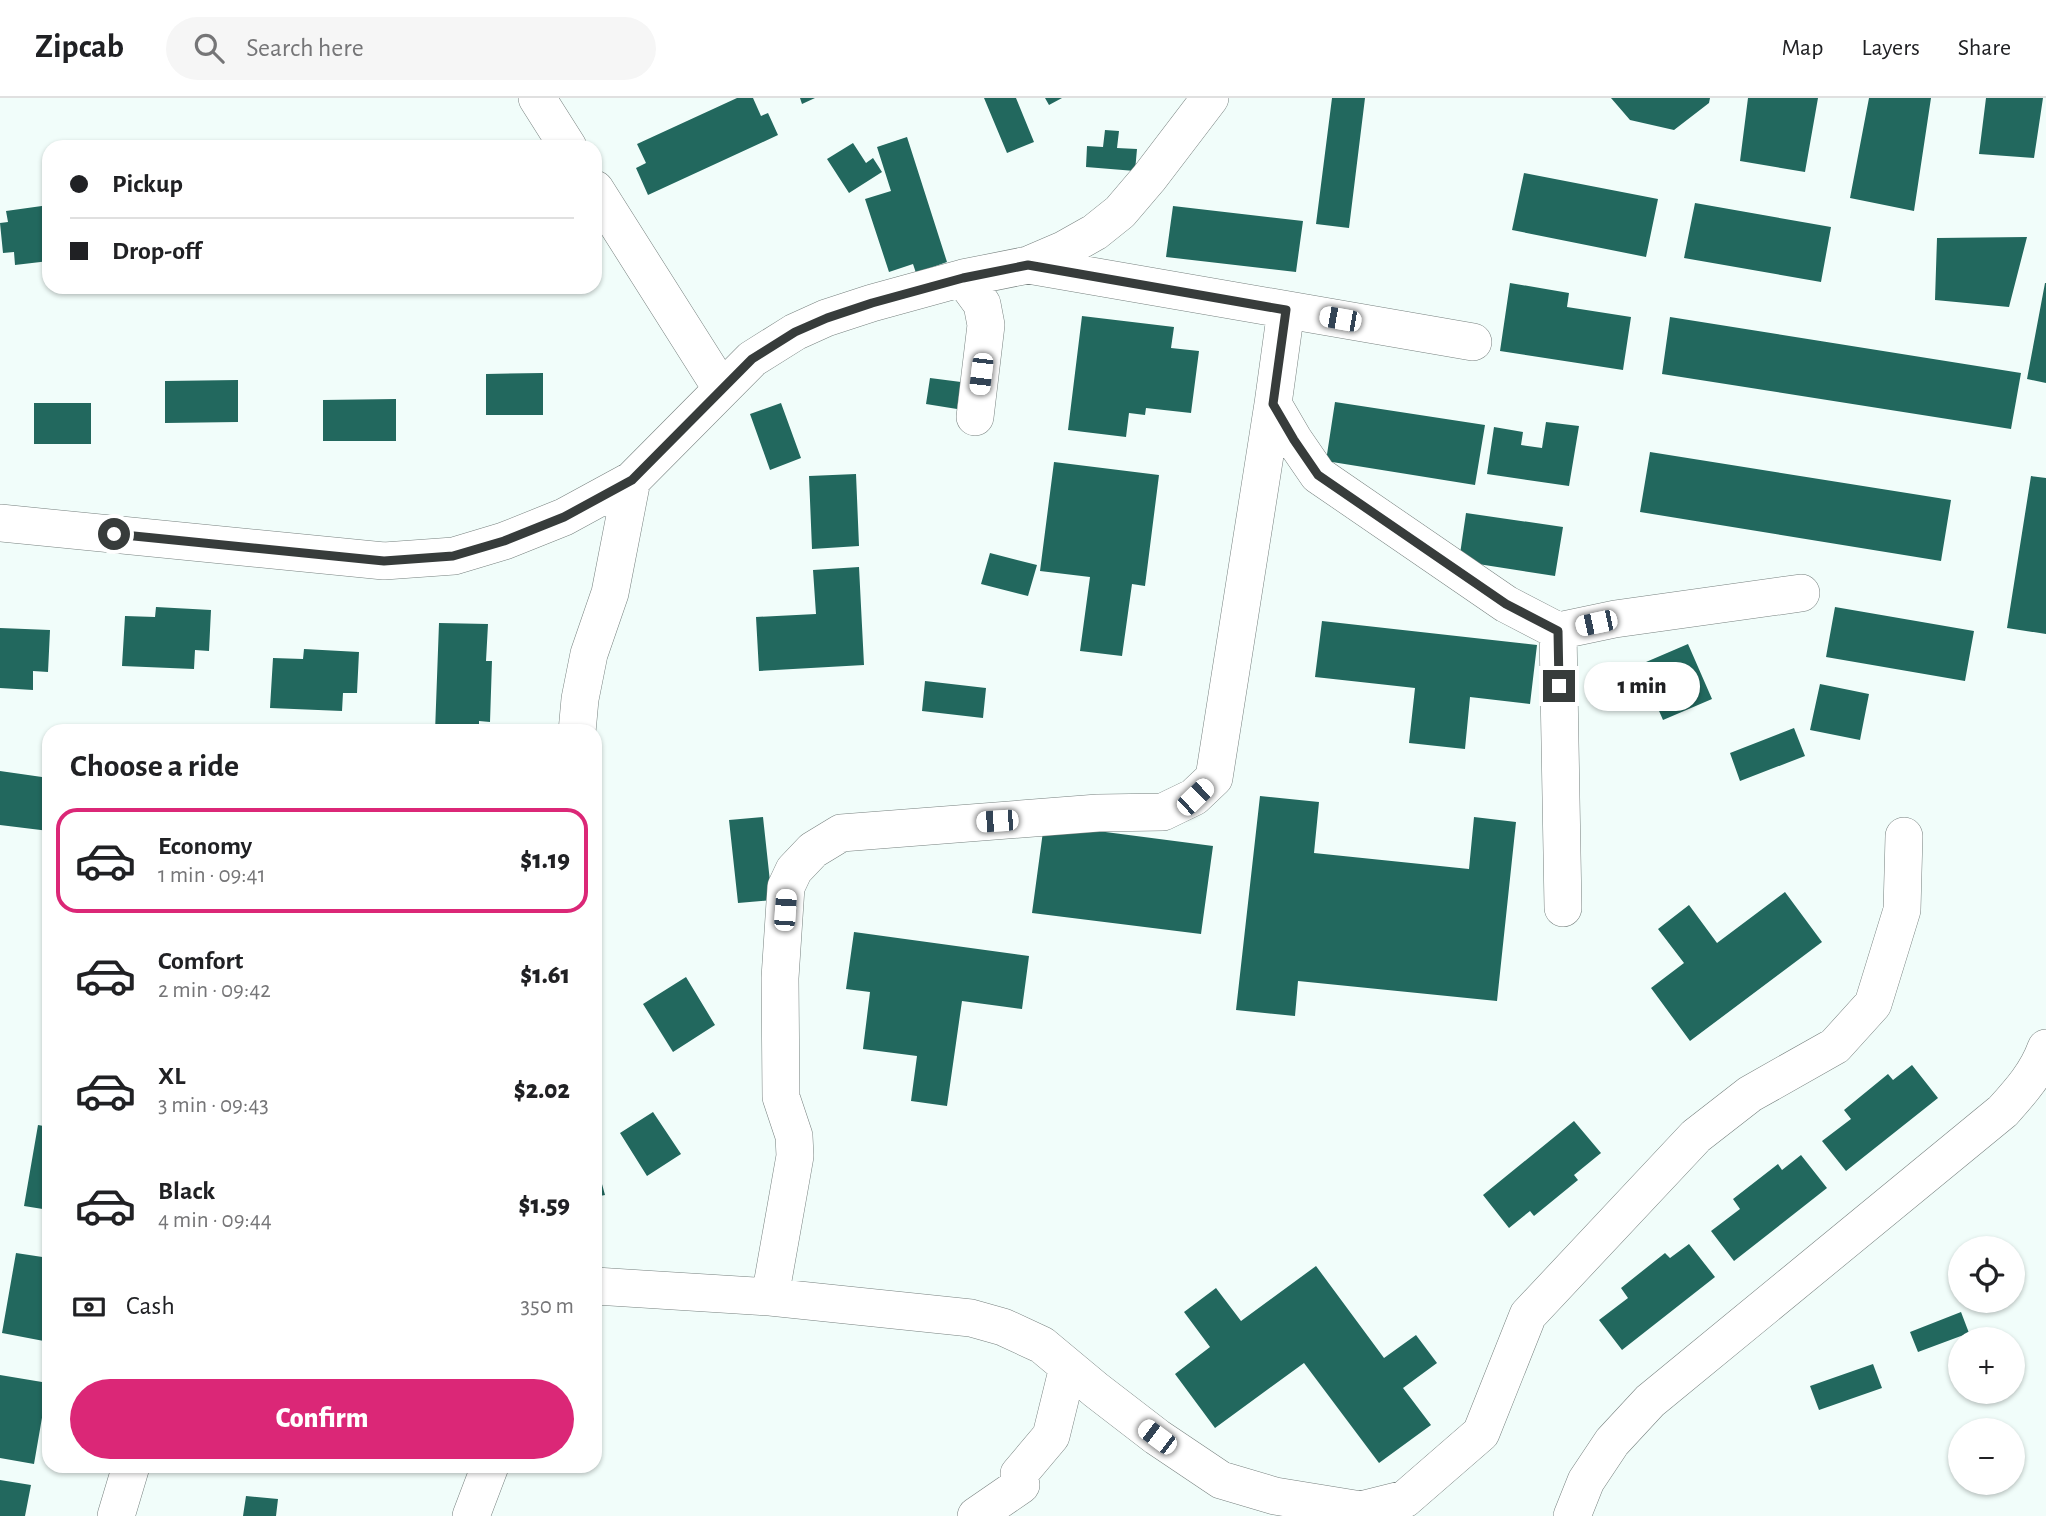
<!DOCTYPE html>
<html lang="en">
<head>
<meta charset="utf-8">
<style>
	:root { --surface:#fff; --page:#f6f6f6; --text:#202124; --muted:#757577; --line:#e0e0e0; --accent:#db2777 }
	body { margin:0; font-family:"Alegreya Sans",sans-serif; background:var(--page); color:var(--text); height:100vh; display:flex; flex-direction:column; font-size:26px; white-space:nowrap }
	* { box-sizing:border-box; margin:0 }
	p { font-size:23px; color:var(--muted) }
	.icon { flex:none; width:38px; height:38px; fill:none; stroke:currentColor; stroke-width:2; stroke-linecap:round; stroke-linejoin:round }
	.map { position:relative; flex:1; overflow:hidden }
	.panel { position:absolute; left:42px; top:626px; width:560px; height:749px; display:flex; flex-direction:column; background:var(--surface); border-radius:21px; box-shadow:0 2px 5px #0004 }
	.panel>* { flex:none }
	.banner { position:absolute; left:42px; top:42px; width:560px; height:154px; border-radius:21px; box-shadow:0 2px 5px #0004; display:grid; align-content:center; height:154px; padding:0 28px; background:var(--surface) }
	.buttons { position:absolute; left:1948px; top:1138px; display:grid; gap:14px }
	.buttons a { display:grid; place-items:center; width:77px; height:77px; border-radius:50%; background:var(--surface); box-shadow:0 2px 5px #0004; font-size:35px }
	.end { position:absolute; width:32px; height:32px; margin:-16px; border:9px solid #373c3b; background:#fff; box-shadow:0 0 0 4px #fff }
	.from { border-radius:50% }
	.bubble { position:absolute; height:49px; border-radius:24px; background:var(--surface); box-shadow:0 2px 5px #0004; font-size:23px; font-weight:800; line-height:49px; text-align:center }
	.car { position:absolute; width:21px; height:42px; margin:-21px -10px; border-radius:9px; box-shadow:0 0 5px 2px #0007; background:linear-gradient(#fff 24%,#345 0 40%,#fff 0 76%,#345 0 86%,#fff 0) }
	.banner b { display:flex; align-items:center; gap:24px; height:66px; font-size:26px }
	.banner b+b { border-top:2px solid var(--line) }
	.banner i { width:18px; height:18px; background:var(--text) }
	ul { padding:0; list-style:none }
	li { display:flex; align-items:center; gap:21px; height:105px; margin:0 14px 10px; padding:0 14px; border:4px solid transparent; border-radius:21px }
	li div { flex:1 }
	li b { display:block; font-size:26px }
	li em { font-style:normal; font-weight:800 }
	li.active { border-color:var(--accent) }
	li>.icon { width:63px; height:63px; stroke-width:1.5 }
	h2 { padding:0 28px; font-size:32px; line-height:84px }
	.pay { display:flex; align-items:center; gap:18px; height:77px; padding:0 28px; font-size:26px }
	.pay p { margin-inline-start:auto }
	.primary-button { display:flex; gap:14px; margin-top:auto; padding:14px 28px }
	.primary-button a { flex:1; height:80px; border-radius:42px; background:var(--accent); color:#fff; font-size:28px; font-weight:800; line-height:80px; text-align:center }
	header { display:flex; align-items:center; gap:42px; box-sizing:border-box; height:98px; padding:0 35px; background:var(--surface); border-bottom:2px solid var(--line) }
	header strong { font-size:33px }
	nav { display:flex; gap:38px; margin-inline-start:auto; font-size:24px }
	.search { width:490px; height:63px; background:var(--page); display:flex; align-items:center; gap:18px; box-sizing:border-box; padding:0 24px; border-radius:38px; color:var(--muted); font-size:26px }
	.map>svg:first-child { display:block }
	.building { fill:#22685e }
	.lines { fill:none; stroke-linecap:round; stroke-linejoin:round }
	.minor-casing { stroke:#77817f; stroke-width:38 }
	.minor { stroke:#fff; stroke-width:37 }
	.route { stroke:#373c3b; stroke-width:9 }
</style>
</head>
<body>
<header>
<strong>Zipcab</strong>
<div class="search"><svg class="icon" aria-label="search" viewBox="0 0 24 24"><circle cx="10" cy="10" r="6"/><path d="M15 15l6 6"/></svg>Search here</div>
<nav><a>Map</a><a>Layers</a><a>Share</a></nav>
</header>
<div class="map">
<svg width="2046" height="1418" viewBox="0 0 2046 1418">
	<rect width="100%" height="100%" fill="#f1fdfa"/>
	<path class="building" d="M 737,0 L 753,0 L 761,18 L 768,15 L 778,37 L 648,97 L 636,70 L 646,65 L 637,46 Z
		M 800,0 L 815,0 L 802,6 Z
		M 984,0 L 1016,0 L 1034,44 L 1007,55 Z
		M 1045,0 L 1062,0 L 1049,7 Z
		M 1332,0 L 1365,0 L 1349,130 L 1316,126 Z
		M 1611,0 L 1710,0 L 1709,5 L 1674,32 L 1630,22 Z
		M 1748,0 L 1818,0 L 1805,74 L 1740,63 Z
		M 1869,0 L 1931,0 L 1914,113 L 1850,100 Z
		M 1986,0 L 2043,0 L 2034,60 L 1979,56 Z
		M 1105,32 L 1119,33 L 1117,50 L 1137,51 L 1135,73 L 1086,69 L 1087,48 L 1103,49 Z
		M 907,39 L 947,164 L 916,175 L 913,166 L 889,174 L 865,101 L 891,93 L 877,49 Z
		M 853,45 L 866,65 L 873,60 L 882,74 L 849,95 L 827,61 Z
		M 1524,75 L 1658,101 L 1646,159 L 1512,132 Z
		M 1695,105 L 1831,129 L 1821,184 L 1684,160 Z
		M 49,107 L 49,163 L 15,167 L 14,154 L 3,155 L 0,125 L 8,124 L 6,113 Z
		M 1173,108 L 1303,123 L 1296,174 L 1166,159 Z
		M 2027,139 L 2009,209 L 1935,202 L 1937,140 Z
		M 1510,185 L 1569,195 L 1567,209 L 1631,219 L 1623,272 L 1500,253 Z
		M 2045,185 L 2046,185 L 2046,285 L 2027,281 Z
		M 1082,218 L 1174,229 L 1171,250 L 1199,253 L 1191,315 L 1146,310 L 1145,317 L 1129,315 L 1126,339 L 1068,332 Z
		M 1670,219 L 2021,275 L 2011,331 L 1662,276 Z
		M 543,275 L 543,317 L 486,317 L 486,276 Z
		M 930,280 L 961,284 L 957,311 L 926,306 Z
		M 238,282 L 238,324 L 165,325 L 165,283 Z
		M 396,301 L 396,343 L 323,343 L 323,302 Z
		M 1335,304 L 1485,327 L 1475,387 L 1326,363 Z
		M 34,305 L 91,305 L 91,346 L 34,346 Z
		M 781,305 L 801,360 L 770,372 L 750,316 Z
		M 1546,324 L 1579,328 L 1569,388 L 1487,376 L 1494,329 L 1523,334 L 1521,347 L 1542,350 Z
		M 1650,354 L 1951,402 L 1941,463 L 1640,414 Z
		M 1054,364 L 1159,377 L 1145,488 L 1132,486 L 1122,558 L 1080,553 L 1090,479 L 1040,473 Z
		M 856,376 L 859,448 L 812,451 L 809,378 Z
		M 2031,378 L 2046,380 L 2046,536 L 2007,530 Z
		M 1466,415 L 1563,429 L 1555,478 L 1459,463 Z
		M 990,455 L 1037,467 L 1028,498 L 981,486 Z
		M 859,469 L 864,567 L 759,573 L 756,519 L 816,516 L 813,472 Z
		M 156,509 L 211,512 L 209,553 L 195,552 L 194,571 L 122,568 L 125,518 L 155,519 Z
		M 1835,509 L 1974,533 L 1965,583 L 1826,559 Z
		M 1322,523 L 1537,547 L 1530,606 L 1470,599 L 1465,651 L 1409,645 L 1415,590 L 1315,579 Z
		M 439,525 L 488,526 L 486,563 L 492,563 L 490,624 L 479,623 L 479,634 L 435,634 Z
		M 0,530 L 50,532 L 48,574 L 33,573 L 33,592 L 0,590 Z
		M 1688,546 L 1712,601 L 1663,622 L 1639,567 Z
		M 304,551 L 359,554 L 357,595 L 343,595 L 342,613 L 270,610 L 273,560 L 303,561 Z
		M 925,583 L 986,590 L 983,620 L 922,613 Z
		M 1820,586 L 1869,596 L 1860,642 L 1810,632 Z
		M 1794,630 L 1805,658 L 1740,683 L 1730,655 Z
		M 0,673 L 49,680 L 49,733 L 0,727 Z
		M 1260,698 L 1319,704 L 1314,755 L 1469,771 L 1474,719 L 1516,724 L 1497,903 L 1298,883 L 1295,918 L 1236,912 Z
		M 763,719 L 772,802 L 738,805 L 729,722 Z
		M 1044,726 L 1213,748 L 1201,836 L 1032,815 Z
		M 1785,794 L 1822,844 L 1690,943 L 1651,890 L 1684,865 L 1658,831 L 1689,807 L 1717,845 Z
		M 854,834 L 1029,858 L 1022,911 L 962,903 L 947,1008 L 911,1003 L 917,958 L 863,951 L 870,894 L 846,891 Z
		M 686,879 L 715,927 L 673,954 L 643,906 Z
		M 1912,967 L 1938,1000 L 1846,1073 L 1822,1043 L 1851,1021 L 1844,1012 L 1888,976 L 1893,982 Z
		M 653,1014 L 681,1056 L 647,1078 L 620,1035 Z
		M 1574,1023 L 1601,1055 L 1574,1077 L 1578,1082 L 1534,1118 L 1530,1113 L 1509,1130 L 1483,1097 Z
		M 38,1027 L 49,1029 L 49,1112 L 24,1108 Z
		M 1801,1057 L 1827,1090 L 1734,1163 L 1711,1133 L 1740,1111 L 1733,1101 L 1778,1066 L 1782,1072 Z
		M 599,1075 L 605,1097 L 595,1099 L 595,1076 Z
		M 1689,1146 L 1715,1179 L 1622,1252 L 1599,1222 L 1628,1200 L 1621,1190 L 1665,1155 L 1670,1160 Z
		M 16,1155 L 49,1160 L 49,1244 L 2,1235 Z
		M 1316,1168 L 1384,1260 L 1416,1237 L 1437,1265 L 1403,1290 L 1431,1327 L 1379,1365 L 1304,1265 L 1215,1330 L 1175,1276 L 1210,1249 L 1184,1214 L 1216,1190 L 1241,1223 Z
		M 1961,1214 L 1969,1235 L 1918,1254 L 1910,1234 Z
		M 1873,1266 L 1882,1290 L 1819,1312 L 1810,1288 Z
		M 0,1277 L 48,1285 L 34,1366 L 0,1360 Z
		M 0,1382 L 31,1387 L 25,1418 L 0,1418 Z
		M 246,1398 L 278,1401 L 276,1418 L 243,1418 Z"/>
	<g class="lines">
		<defs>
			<path id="minor" d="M 537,0 L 568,49
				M 595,91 L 721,290
				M 1028,167 L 1473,244
				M 963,180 L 982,206 L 986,227 L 975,319
				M 1286,212 L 1273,306 L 1294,342 L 1318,377 L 1506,506 L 1558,533 L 1615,521 L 1801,495
				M 0,425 L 384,463 L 454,458 L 504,443 L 564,419 L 632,382 L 752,261 L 795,234 L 826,220 L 872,205 L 963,180 L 1028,167 L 1063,152 L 1095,134 L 1120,114 L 1149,80 L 1210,0
				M 1558,533 L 1563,810
				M 577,634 L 580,601 L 589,556 L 610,495 L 632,382
				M 595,1188 L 770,1199 L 971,1220 L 1003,1229 L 1042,1247 L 1096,1292 L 1157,1339 L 1221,1382 L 1275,1398 L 1361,1412 L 1405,1401 L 1481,1335 L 1528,1217 L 1696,1038 L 1750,996 L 1835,948 L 1873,906 L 1902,812 L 1904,738
				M 770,1199 L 795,1058 L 794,1038 L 781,999 L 780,880 L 786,789 L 794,772 L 813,752 L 841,735 L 1098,715 L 1163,714 L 1194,699 L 1214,680 L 1273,306
				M 116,1418 L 131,1368
				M 471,1418 L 490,1368
				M 976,1418 L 1021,1387 L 1019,1376 L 1051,1338 L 1068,1269
				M 1572,1418 L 1586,1383 L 1612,1344 L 1650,1303 L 2003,1013 C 2021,993 2037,975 2046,950"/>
		</defs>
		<use href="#minor" class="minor-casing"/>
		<use href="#minor" class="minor"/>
	</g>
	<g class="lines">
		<path class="route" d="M 114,436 L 384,463 L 453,458 L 504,443 L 564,419 L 632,382 L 752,261 L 795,234 L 827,220 L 872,205 L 963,180 L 1028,167 L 1286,212 L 1273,306 L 1294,342 L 1318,377 L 1506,506 L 1558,533 L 1559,588"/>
	</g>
</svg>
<div class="buttons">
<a><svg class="icon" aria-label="locate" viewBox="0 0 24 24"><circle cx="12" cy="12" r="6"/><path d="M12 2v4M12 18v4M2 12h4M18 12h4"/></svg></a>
<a>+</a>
<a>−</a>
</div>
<i class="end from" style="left:114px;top:436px"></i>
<i class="end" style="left:1559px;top:588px"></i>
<div class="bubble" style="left:1584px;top:564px;width:116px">1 min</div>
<i class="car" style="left:1340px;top:221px;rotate:280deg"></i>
<i class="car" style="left:981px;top:276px;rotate:187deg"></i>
<i class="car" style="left:1596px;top:525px;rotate:258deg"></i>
<i class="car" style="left:1195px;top:699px;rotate:46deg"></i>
<i class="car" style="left:997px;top:723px;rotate:266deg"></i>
<i class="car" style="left:785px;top:812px;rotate:4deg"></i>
<i class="car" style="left:1157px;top:1339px;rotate:307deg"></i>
<div class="banner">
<b><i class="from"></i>Pickup</b>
<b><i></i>Drop-off</b>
</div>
<section class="panel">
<h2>Choose a ride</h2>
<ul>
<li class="active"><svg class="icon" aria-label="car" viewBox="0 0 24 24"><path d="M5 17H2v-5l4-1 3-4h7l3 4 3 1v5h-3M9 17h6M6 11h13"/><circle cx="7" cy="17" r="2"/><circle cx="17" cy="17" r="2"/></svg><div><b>Economy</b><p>1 min · 09:41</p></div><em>$1.19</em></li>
<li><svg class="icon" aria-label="car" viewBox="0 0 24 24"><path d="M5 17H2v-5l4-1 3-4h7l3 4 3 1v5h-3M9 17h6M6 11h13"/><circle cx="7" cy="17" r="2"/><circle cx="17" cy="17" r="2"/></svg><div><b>Comfort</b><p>2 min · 09:42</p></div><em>$1.61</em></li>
<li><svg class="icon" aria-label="car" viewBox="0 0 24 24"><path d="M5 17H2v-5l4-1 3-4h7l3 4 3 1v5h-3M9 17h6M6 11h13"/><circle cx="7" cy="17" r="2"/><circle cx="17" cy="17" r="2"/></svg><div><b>XL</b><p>3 min · 09:43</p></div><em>$2.02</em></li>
<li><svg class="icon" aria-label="car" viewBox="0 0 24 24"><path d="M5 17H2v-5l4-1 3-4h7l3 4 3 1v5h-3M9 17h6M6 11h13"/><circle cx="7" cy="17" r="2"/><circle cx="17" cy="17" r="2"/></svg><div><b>Black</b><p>4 min · 09:44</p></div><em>$1.59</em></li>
</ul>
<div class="pay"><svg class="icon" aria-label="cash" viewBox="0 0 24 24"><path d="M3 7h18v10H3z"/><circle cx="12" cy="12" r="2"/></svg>Cash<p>350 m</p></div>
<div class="primary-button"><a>Confirm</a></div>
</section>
</div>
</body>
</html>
